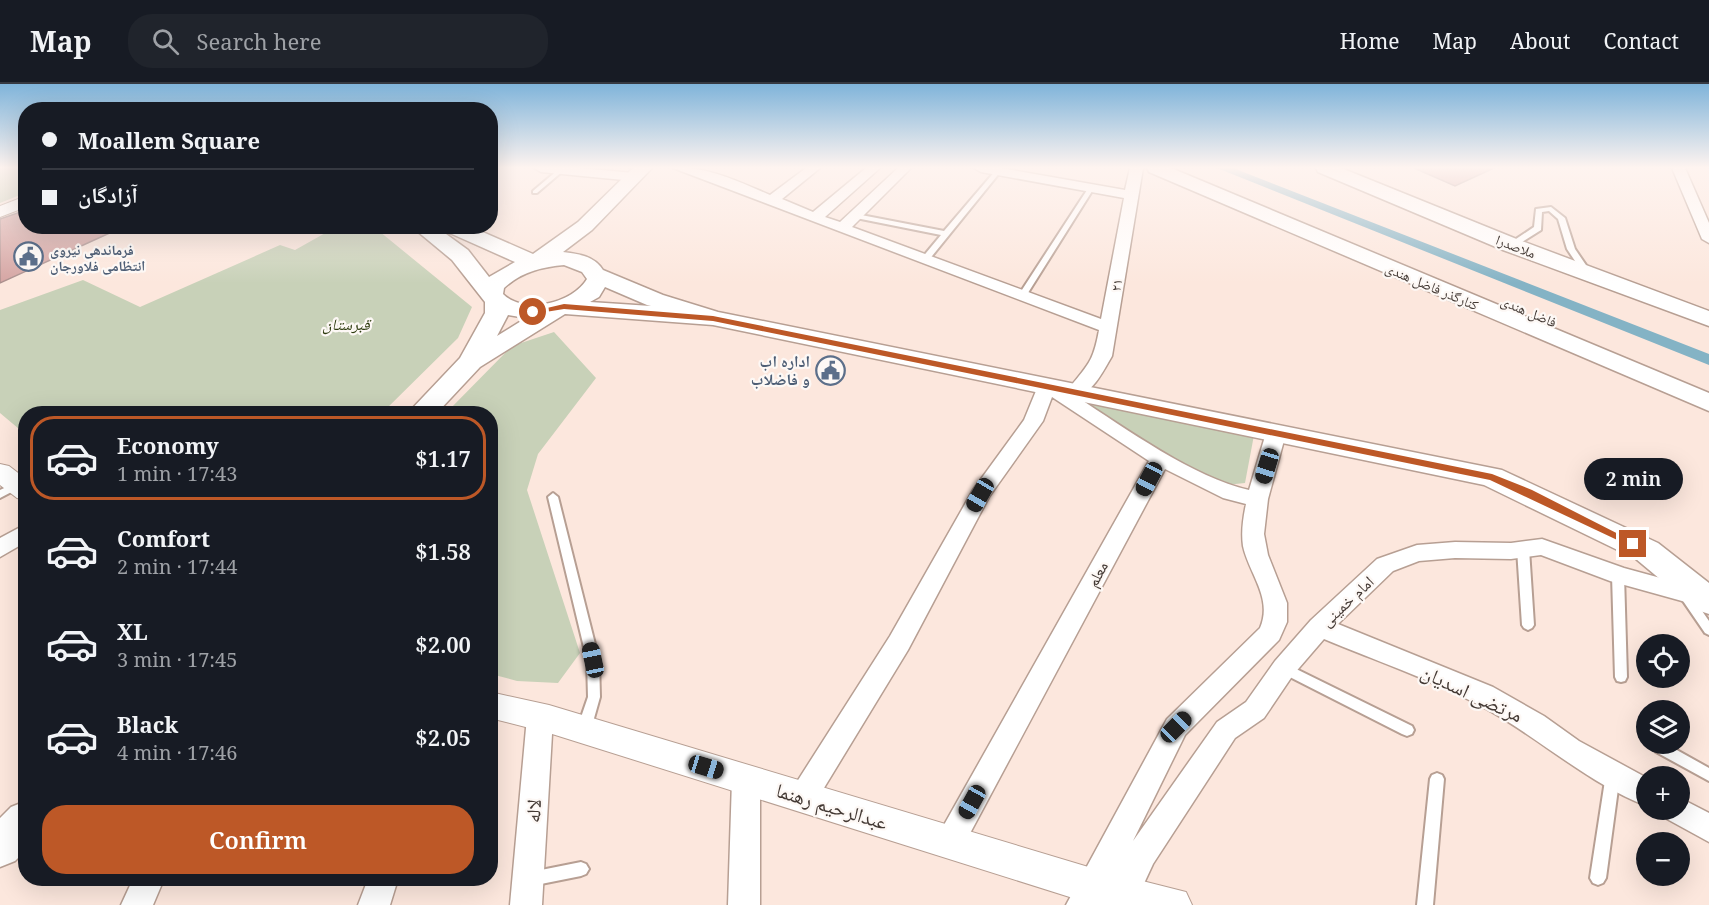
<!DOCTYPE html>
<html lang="en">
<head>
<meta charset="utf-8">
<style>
	:root { --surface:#171b24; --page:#20242c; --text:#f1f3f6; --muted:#9ea1a6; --line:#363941; --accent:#bd5827 }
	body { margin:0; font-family:"Noto Serif","Noto Naskh Arabic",serif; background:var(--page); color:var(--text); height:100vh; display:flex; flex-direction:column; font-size:22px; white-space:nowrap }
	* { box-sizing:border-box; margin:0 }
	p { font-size:20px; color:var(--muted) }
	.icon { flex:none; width:33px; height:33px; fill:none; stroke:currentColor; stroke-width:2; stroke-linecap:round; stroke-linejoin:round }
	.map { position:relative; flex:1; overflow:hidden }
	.sheet { position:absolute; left:18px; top:322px; width:480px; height:480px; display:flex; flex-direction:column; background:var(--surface); border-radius:24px; box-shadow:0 6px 24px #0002 }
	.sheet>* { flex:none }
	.banner { position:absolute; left:18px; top:18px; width:480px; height:132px; border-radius:24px; box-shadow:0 6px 24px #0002; display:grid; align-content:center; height:132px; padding:0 24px; background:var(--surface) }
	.fabs { position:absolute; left:1636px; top:550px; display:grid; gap:12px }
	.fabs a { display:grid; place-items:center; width:54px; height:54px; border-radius:50%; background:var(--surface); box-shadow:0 6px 24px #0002; font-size:30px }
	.end { position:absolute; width:27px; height:27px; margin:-14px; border:8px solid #bd5827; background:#fff; box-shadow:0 0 0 3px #fff }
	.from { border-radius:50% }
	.bubble { position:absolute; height:42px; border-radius:21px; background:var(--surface); box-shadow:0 6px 24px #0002; font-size:20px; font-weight:600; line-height:42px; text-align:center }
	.car { position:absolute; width:18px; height:36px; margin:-18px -9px; border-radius:8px; box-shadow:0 0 4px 2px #0007; background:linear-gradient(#222 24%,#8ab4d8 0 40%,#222 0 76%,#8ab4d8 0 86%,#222 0) }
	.banner b { display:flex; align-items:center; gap:21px; height:57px; font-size:22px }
	.banner b+b { border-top:2px solid var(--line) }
	.banner i { width:15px; height:15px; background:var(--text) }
	ul { padding:10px 0 0; list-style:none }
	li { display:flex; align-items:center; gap:18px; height:84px; margin:0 12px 9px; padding:0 12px; border:3px solid transparent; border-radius:24px }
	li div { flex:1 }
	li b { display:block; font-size:22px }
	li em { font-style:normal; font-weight:600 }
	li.active { border-color:var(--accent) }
	li>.icon { width:54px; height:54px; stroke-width:1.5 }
	.cta { display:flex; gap:12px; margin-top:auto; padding:12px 24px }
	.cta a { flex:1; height:69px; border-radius:24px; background:var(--accent); color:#fff; font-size:24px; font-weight:600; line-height:69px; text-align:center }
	header { display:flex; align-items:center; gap:36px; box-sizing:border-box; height:84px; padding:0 30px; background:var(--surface); border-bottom:2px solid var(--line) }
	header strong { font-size:28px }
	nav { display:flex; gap:33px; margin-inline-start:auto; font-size:21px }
	.search { width:420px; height:54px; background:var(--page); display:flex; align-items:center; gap:15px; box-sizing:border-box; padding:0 21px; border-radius:24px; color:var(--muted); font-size:22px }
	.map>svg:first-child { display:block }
	.green { fill:#c8d1b8 }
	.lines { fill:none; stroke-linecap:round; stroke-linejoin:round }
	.canal { fill:#84b3c5; fill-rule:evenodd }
	.building { fill:#d5a5a3; stroke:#aa8f8d; stroke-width:1.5 }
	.service-casing { stroke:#b79f93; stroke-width:4 }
	.minor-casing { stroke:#b79f93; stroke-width:3 }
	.tertiary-casing { stroke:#b79f93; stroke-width:2 }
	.secondary-casing { stroke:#b79f93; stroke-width:3 }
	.service { fill:#fff; fill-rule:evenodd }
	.minor { fill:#fff; fill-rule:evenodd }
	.tertiary { fill:#fff; fill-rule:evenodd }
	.secondary { fill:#fff; fill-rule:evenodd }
	.route { fill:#bd5827 }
	.labels { text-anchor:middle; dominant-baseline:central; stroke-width:4.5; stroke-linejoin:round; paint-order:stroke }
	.far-street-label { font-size:14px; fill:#433934; stroke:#fdf8f5 }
	.far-service-label { font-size:14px; font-weight:bold; fill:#4e5e75; stroke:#fdf8f5; text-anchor:start }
	.park-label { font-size:16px; font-style:italic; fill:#2d3b0e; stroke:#fdf8f5 }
	.service-label { font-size:16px; font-weight:bold; fill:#4e5e75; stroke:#fdf8f5; text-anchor:end }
	.street-label { font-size:16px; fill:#433934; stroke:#fdf8f5 }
	.near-street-label { font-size:20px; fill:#433934; stroke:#fdf8f5 }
</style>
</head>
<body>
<header>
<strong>Map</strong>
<div class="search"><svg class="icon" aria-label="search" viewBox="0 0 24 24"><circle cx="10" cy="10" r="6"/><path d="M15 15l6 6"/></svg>Search here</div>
<nav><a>Home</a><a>Map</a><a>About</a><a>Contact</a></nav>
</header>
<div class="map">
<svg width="1709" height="821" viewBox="0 0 1709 821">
	<rect width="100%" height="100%" fill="#fce7dd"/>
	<path class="green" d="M 0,84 L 25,84 L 25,109 L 0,119 Z
		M 336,143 L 374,143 L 472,223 L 458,254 L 381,330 L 26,330 L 25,350 L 0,329 L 0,226 L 83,196 L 140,223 L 280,161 L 295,166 Z
		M 554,248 L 596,294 L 538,370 L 527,406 L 580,569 L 558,599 L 517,597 L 491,590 L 490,330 L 445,330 L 512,262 Z
		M 1083,318 L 1254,351 L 1245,399 L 1226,401 L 1139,358 Z"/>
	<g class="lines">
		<path class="canal" d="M 1217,84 L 1233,84 L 1709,270 L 1709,281 Z"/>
	</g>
	<path class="building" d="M 1414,84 L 1494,84 L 1455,102 Z
		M 26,126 L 26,142 L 125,142 L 0,199 L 0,135 Z"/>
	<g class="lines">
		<defs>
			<path id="service" d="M 559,85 L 564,86 L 537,109 L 533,109 L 533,107 Z
				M 996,86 L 1001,87 L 928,177 L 921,175 L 941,151 L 856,134 L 852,132 L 856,130 L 944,147 Z
				M 1089,103 L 1094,104 L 1026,212 L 1025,214 L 1019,214 L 1018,212 Z
				M 1551,123 L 1565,134 L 1575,165 L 1590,187 L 1589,189 L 1583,189 L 1567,165 L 1558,135 L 1549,127 L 1542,128 L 1541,146 L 1514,163 L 1507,161 L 1534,143 L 1536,125 Z
				M 17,398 L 22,401 L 21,403 L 0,414 L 0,406 Z
				M 553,409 L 558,413 L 599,576 L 600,613 L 591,645 L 589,649 L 584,651 L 579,649 L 577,645 L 588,613 L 587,576 L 548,413 Z
				M 1523,461 L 1527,462 L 1529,465 L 1534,541 L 1532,544 L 1528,546 L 1524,544 L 1522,541 L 1517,465 L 1519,462 Z
				M 1618,487 L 1622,488 L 1624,491 L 1627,593 L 1625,597 L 1621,598 L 1617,597 L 1615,593 L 1612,491 L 1614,488 Z
				M 1687,510 L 1691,511 L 1709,537 L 1709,551 L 1705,549 L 1681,514 L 1683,511 Z
				M 1284,579 L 1412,642 L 1414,646 L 1412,650 L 1407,652 L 1402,650 L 1280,588 L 1278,584 L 1280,580 Z
				M 1656,660 L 1666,660 L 1709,684 L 1709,697 L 1656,668 L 1654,664 Z
				M 1613,684 L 1618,686 L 1620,690 L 1606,794 L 1603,799 L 1598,801 L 1593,799 L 1590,794 L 1606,690 L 1608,686 Z
				M 1437,689 L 1442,691 L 1444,695 L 1433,821 L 1417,821 L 1430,695 L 1432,691 Z
				M 581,778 L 586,780 L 589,785 L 586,790 L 581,792 L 531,802 L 526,800 L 523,795 L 526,790 L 531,788 Z"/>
			<path id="minor" d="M 534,84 L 579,84 L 634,89 L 641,93 L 634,97 L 541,88 Z
				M 673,84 C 708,82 739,98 770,111 L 806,84 L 820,84 L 782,115 L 813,128 L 866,84 L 880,84 L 825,133 L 840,138 L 898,84 L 911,84 L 852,143 L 1101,235 L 1124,114 L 981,88 L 974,84 L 1001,84 L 1125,106 L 1130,84 L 1143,84 L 1112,272 C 1104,286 1093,308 1077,313 C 1125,344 1194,394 1249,406 L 1266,349 L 1269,345 L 1283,345 L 1286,349 L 1268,415 L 1264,450 L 1268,471 L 1287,519 L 1287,538 L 1279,556 L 1185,651 L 1133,757 L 1217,638 L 1246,618 L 1275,577 L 1311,536 L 1377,475 L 1417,461 L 1455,458 L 1511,459 L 1542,455 L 1624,484 L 1708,507 L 1709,518 L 1700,522 L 1610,497 L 1541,471 L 1511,475 L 1455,474 L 1419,477 L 1393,487 L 1338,540 L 1493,603 L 1544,632 L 1579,657 L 1647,694 L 1647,722 C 1584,698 1535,649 1475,619 C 1427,594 1374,576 1324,555 L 1293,591 L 1264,634 L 1235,654 L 1153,780 L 1134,821 L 1102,821 L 1105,814 L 1101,821 L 1066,821 L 1167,635 L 1260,544 C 1273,514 1249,490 1243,462 C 1241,448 1243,434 1246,420 L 1223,414 L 1165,385 L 960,768 L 950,772 L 940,768 L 935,758 L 940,748 L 1149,377 L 1052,313 L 1043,337 L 989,413 L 908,566 L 813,722 L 803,726 L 793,722 L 789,713 L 793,704 L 890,552 L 973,406 L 1024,336 L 1038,302 L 1047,296 L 1067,307 C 1087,281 1093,280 1099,246 Z
				M 1672,84 L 1685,84 L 1709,139 L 1709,159 L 1702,155 Z
				M 26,440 L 26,458 L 0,473 L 0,454 Z
				M 540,622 L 549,625 L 553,633 L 542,821 L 510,821 L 527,633 L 531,625 Z
				M 746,684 L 756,687 L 760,696 L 760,821 L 728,821 L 732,696 L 736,687 Z
				M 1680,714 L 1709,729 L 1709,758 L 1667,735 L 1663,726 L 1680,726 Z
				M 133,795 L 164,795 L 153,821 L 121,821 Z
				M 368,795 L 398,795 L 390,821 L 358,821 Z"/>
			<path id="tertiary" d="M 26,112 L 26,123 L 0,133 L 0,122 Z
				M 0,380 L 9,382 L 26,395 L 26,416 L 17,414 L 0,401 Z
				M 490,608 L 549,621 L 1095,785 L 1186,808 L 1192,821 L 1095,821 L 549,649 L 490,634 Z"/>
			<path id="secondary" d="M 633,84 L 652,84 L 592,146 L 563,168 C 579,170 594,172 603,186 L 663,211 L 718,228 L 1502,386 L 1658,459 L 1709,499 L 1709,530 L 1697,526 L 1636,475 L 1484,401 L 713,241 L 565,230 L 480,283 L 436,330 L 407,330 L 460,274 L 485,229 L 485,218 L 452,176 L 411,142 L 435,142 L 468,166 L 489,193 L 515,178 L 443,146 L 440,142 L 469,142 L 533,170 L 578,138 ZM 564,181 L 582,188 L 587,195 C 573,219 524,231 503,210 L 504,204 C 521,188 542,183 564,181 ZM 605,203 L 647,221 L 651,222 L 590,218 L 599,213 ZM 508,231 L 526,234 L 497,252 Z
				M 1147,84 L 1171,84 L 1709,309 L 1709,327 L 1149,88 Z
				M 1316,84 L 1341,84 L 1519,156 L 1709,227 L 1709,242 L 1503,166 L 1318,88 Z
				M 26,717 L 26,766 L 15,777 L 0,783 L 0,734 L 11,723 Z"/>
		</defs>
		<use href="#service" class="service-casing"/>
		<use href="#minor" class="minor-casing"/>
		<use href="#tertiary" class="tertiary-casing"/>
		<use href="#secondary" class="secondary-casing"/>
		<use href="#service" class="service"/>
		<use href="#minor" class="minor"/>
		<use href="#tertiary" class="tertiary"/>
		<use href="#secondary" class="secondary"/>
	</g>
	<linearGradient id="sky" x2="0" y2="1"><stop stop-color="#80b4da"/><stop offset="0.42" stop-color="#fef4f0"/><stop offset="1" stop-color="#fef4f0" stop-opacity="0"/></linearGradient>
	<rect width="1709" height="199" fill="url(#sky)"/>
	<path class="route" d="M 564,220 L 713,232 L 1492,390 L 1532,406 L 1638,460 L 1630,462 L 1490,396 L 713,237 L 564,225 L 533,230 L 530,228 Z"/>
	<defs>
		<symbol id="civic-ring" viewBox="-11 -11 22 22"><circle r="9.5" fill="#fdf8f5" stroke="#5c6f8a" stroke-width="1.5"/><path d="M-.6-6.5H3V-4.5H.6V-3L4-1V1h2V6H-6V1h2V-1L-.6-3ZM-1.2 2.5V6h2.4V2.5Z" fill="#5c6f8a"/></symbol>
	</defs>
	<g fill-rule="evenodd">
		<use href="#civic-ring" x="12" y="156" width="33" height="33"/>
		<use href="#civic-ring" x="814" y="270" width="33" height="33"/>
	</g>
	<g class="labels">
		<g class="far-street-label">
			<text transform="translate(1516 162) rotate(21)">ملاصدرا</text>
			<text transform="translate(1116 201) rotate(-82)">۲۱</text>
			<text transform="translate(1432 202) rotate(23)">کنارگذر فاضل هندی</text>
			<text transform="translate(1529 227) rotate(23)">فاضل هندی</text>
		</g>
		<g class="far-service-label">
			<text x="50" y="165">فرماندهی نیروی<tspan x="50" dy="16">انتظامی فلاورجان</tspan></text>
		</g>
		<g class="park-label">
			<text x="346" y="240">قبرستان</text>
		</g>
		<g class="service-label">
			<text x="810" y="277">اداره اب<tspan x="810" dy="18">و فاضلاب</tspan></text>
		</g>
		<g class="street-label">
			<text transform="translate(1097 490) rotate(-61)">معلم</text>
			<text transform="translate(1347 517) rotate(-43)">امام خمینی</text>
		</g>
		<g class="near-street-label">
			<text transform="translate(1472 609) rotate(25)">مرتضی اسدیان</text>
			<text transform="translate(832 722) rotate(17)">عبدالرحیم رهنما</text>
			<text transform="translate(533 727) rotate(-86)">لاله</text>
		</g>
	</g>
</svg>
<div class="fabs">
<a><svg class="icon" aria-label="locate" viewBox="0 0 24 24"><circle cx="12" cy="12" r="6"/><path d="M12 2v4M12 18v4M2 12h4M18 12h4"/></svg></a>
<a><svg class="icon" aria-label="layers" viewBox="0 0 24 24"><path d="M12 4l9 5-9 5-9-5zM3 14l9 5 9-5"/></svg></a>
<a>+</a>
<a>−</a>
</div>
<i class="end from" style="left:533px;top:228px"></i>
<i class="end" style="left:1633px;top:460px"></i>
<div class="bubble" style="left:1584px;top:374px;width:99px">2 min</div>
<i class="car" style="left:1267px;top:382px;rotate:197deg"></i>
<i class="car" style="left:1149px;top:395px;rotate:208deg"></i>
<i class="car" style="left:980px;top:411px;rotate:210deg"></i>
<i class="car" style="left:593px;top:576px;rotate:348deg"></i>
<i class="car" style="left:1176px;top:643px;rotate:45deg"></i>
<i class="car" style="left:706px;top:683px;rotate:107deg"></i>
<i class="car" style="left:972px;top:718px;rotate:209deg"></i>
<div class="banner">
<b><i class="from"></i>Moallem Square</b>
<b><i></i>آزادگان</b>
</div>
<section class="sheet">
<ul>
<li class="active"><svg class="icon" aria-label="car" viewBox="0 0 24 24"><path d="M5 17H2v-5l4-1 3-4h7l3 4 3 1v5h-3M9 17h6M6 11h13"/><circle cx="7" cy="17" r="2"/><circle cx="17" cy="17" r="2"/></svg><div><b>Economy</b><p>1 min · 17:43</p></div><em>$1.17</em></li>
<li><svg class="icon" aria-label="car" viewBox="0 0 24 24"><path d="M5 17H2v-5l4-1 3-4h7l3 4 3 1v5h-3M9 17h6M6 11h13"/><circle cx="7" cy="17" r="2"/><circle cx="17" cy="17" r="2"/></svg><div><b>Comfort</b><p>2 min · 17:44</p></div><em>$1.58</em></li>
<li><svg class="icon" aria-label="car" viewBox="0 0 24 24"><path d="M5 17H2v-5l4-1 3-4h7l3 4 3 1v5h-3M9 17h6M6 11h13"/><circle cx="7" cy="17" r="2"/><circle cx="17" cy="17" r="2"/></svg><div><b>XL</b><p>3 min · 17:45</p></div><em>$2.00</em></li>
<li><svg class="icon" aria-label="car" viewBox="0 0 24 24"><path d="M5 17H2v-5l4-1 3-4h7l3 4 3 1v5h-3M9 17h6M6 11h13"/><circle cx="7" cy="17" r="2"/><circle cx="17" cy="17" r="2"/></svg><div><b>Black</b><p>4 min · 17:46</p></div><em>$2.05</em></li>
</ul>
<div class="cta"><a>Confirm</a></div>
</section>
</div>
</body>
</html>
